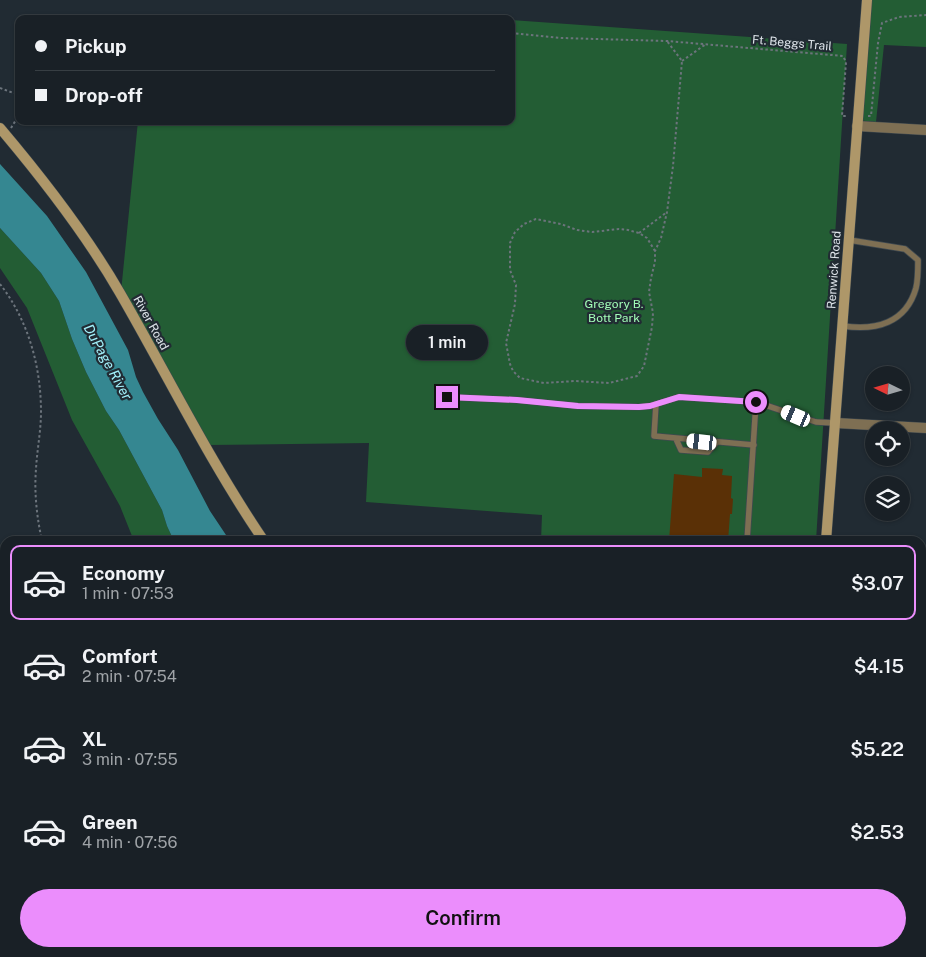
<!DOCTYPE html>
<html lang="en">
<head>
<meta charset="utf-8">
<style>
	:root { --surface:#192026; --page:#22282e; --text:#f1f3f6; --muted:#9fa3a7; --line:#373e43; --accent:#eb8dfc }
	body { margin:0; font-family:"Public Sans",sans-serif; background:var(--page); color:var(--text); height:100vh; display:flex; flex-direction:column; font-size:19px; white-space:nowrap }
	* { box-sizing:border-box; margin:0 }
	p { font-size:16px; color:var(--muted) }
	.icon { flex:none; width:28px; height:28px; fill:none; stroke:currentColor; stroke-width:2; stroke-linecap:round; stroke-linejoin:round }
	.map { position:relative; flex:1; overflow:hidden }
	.side { position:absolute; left:0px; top:536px; width:926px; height:421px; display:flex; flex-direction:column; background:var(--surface); border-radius:15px 15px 0 0; box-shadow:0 1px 4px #0004,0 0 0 1px var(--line) }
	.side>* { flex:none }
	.hud { position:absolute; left:15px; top:15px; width:500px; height:110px; border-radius:10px; box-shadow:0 1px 4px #0004,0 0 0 1px var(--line); display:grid; align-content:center; height:110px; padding:0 20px; background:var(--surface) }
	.needle { width:32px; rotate:275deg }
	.buttons { position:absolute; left:865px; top:366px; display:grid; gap:10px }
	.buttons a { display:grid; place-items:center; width:45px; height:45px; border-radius:50%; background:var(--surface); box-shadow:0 1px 4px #0004,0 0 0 1px var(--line); font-size:25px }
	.end { position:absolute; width:22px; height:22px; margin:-11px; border:6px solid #eb8dfc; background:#111; box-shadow:0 0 0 2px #111 }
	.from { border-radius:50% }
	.bubble { position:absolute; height:35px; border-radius:18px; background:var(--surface); box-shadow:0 1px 4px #0004,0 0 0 1px var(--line); font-size:16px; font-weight:600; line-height:35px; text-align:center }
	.car { position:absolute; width:15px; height:30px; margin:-15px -8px; border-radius:6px; box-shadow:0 0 4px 1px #0007; background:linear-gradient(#fff 24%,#345 0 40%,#fff 0 76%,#345 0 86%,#fff 0) }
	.hud b { display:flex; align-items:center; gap:18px; height:48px; font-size:19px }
	.hud b+b { border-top:1px solid var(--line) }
	.hud i { width:12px; height:12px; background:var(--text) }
	ul { padding:9px 0 0; list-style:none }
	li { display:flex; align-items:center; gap:15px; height:75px; margin:0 10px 8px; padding:0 10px; border:2px solid transparent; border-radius:10px }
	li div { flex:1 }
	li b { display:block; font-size:19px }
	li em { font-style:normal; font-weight:600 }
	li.selected { border-color:var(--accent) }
	li>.icon { width:45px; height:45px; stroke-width:1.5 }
	.button { display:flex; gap:10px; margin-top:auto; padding:10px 20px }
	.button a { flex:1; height:58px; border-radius:30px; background:var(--accent); color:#111; font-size:20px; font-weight:600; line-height:58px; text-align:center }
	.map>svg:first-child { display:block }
	.green { fill:#235d34 }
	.water { fill:#358791 }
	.building { fill:#5a3006 }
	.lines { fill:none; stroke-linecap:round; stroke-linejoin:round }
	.lane-casing { stroke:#3f4950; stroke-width:7 }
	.street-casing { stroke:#3f4950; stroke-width:11 }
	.secondary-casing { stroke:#3f4950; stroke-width:11 }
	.path { stroke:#6c747c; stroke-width:2; stroke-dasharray:2.5 2.5; stroke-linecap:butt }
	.lane { stroke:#7e6f53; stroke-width:5.5 }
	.street { stroke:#7e6f53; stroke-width:10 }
	.secondary { stroke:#ae9769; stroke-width:10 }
	.rail-casing { stroke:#989fa6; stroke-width:4.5 }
	.rail { stroke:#212b33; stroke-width:2.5; stroke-dasharray:8; stroke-linecap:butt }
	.route { stroke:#eb8dfc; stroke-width:6 }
	.labels { text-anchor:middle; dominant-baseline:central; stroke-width:4.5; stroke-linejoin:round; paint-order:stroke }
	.street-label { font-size:12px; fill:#dee4ea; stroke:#212b33 }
	.park-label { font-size:12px; fill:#a2fdb7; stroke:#212b33 }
	.water-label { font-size:14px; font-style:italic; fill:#a3f2fc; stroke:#212b33 }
</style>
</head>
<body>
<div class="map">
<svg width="926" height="957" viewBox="0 0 926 957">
	<rect width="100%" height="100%" fill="#212b33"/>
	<path class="green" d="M 865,0 L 926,0 L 926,47 L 884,45 L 876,122 L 857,120 Z
		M 416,16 L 451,16 L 495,19 L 412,19 Z
		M 511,20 L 847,44 L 816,541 L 541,541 L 542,515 L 366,502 L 369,443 L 207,445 L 121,292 L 138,121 L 511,121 Z
		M 0,228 L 41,273 L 59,301 L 72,339 L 86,372 L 106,411 L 119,430 L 162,510 L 167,526 L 174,541 L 134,541 L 120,506 L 72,420 L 27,308 L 0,268 Z
		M 0,557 L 5,561 L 5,694 L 0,687 Z
		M 353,952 L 356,957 L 228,957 L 226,953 Z
		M 370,952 L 437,953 L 439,957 L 363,957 Z"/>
	<path class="water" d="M 0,164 L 47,216 L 86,272 L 128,350 L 136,377 L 143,392 L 158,419 L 178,450 L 210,511 L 230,541 L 174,541 L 167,526 L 162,510 L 119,430 L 106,411 L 86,372 L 72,339 L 59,301 L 41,273 L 0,228 Z
		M 921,684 L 926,684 L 925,731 L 921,730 Z
		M 437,953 L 495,953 L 497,957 L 439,957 Z"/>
	<path class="building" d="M 702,468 L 723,469 L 722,475 L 732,476 L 731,498 L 733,499 L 732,514 L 730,514 L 728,541 L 669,541 L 674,474 L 702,477 Z"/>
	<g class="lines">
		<defs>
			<path id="lane" d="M 843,326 C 876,331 906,323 916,288 C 918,280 918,269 918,260 L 905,249 L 849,240
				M 447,397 L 517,400 L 578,406 L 639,407 L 650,406 L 679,397 L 756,402 L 816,422 L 836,423
				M 656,404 L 654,436 L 754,445
				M 676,439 L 681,450 L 708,452 L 716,443
				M 747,541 L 756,402
				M 921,669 L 926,669
				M 818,957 L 823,954 L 896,957"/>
			<path id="street" d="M 857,126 L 926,130
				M 836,423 L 926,428
				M 921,599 L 926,600
				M 0,694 L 5,700
				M 0,719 L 5,714
				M 0,945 L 5,941
				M 74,952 L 84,957
				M 222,952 L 224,957
				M 532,957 L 541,952"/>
			<path id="secondary" d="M 0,128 C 44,180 86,234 120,293 C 168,376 210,462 264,541
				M 826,541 L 867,0
				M 521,952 L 524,957
				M 798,957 L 798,952"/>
		</defs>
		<use href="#lane" class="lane-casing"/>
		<use href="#street" class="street-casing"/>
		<use href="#secondary" class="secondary-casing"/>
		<path class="path" d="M 511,33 L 562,38 L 667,41 L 843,56 L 846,62 L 842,116 L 848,116
			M 682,61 L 706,44
			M 0,88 L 19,95
			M 868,116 L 871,116 L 878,43 L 882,23 L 899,17 L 926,15
			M 11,128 L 19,115
			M 639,233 L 667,212
			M 655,251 L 647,238 L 639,233 L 628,230 L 619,229 L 592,232 L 577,230 L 561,224 L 536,219 L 524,224 L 515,232 L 510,243 L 510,270 L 516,285 L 515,304 L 506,343 L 510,364 L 513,371 L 520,378 L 544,383 L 575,381 L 609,383 L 637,376 L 644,366 L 652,327 L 653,313 L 649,292 L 651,278 L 655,262 L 655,251 L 661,238 L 667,212 L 673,166 L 682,61 L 667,41
			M 0,284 C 28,320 41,366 41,412 C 41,431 37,450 36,469 C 34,493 37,518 42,541
			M 0,671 L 5,675
			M 265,952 L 269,957"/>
		<use href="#lane" class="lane"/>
		<use href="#street" class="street"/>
		<use href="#secondary" class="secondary"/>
		<defs>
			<path id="rail" d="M 0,607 L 5,612
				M 304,952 L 308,957"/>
		</defs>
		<use href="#rail" class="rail-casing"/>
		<use href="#rail" class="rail"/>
	</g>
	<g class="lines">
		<path class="route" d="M 447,397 L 517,400 L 578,406 L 639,407 L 650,406 L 679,397 L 756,402"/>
	</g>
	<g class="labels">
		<g class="street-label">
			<text transform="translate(792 43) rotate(5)">Ft. Beggs Trail</text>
			<text transform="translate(834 270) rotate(-86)">Renwick Road</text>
			<text transform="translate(151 323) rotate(61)">River Road</text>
		</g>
		<g class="park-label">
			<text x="614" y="304">Gregory B.<tspan x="614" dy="14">Bott Park</tspan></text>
		</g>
		<g class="water-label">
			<text transform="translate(108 362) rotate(61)">DuPage River</text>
		</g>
	</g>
</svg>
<div class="buttons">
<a><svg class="needle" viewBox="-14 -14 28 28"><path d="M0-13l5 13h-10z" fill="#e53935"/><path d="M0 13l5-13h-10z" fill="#9fa3a7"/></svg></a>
<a><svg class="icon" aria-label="locate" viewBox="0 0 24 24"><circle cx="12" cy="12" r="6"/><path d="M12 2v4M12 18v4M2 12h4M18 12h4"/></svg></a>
<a><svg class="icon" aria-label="layers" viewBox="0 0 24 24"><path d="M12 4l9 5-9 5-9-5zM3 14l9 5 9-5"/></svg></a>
</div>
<i class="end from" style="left:756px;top:402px"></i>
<i class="end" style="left:447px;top:397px"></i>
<div class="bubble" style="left:406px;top:325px;width:82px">1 min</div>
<i class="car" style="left:796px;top:416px;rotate:293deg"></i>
<i class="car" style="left:702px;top:442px;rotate:276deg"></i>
<div class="hud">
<b><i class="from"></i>Pickup</b>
<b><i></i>Drop-off</b>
</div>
<section class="side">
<ul>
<li class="selected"><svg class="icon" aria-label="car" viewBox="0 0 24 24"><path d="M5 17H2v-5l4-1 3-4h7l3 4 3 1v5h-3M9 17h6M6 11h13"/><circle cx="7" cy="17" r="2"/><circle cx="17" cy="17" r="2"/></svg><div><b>Economy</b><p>1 min · 07:53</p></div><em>$3.07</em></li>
<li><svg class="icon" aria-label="car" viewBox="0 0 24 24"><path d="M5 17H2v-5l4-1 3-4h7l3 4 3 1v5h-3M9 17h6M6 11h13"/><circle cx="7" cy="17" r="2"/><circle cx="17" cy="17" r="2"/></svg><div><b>Comfort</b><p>2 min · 07:54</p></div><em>$4.15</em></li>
<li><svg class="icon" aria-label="car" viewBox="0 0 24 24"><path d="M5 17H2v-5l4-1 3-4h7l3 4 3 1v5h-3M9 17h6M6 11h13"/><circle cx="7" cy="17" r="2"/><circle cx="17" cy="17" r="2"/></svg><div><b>XL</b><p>3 min · 07:55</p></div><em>$5.22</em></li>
<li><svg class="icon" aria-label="car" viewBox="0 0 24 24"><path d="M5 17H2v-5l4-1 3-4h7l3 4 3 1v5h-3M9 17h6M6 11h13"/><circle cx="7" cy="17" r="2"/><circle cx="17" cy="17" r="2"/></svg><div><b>Green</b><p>4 min · 07:56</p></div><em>$2.53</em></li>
</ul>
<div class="button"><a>Confirm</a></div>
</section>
</div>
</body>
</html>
